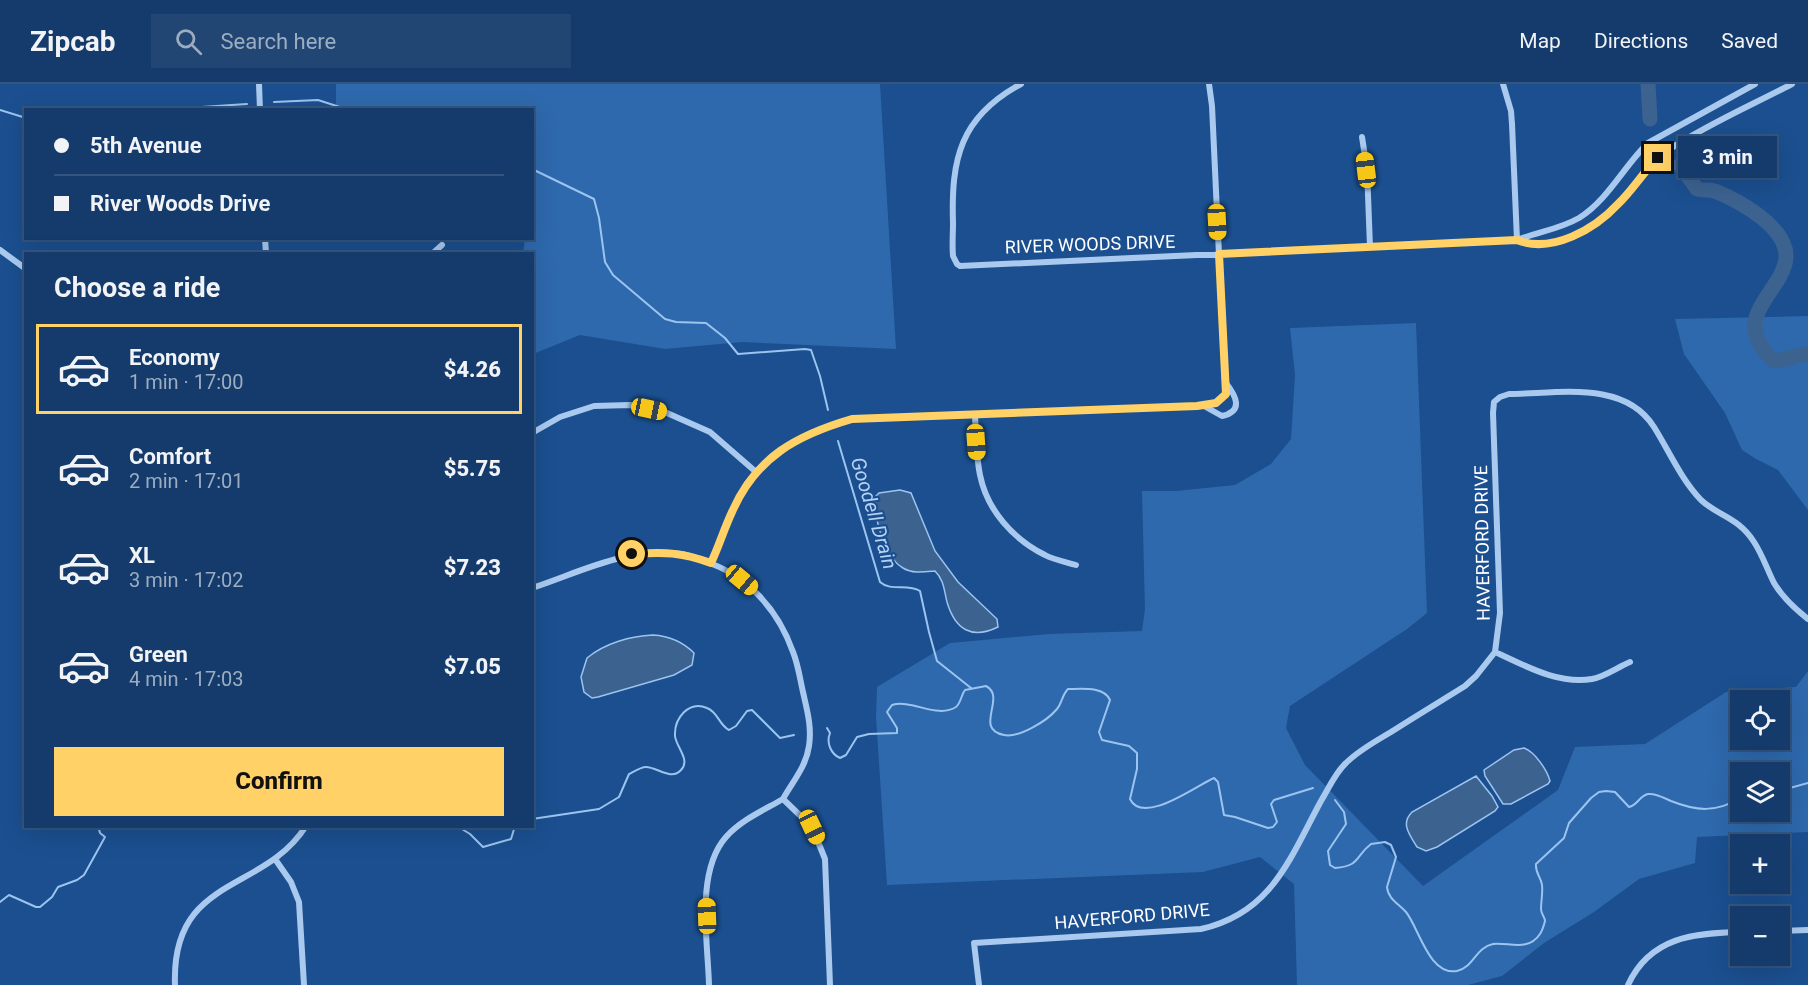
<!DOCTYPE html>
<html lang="en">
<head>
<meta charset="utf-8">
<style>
	:root { --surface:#143b6b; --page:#214673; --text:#f1f3f6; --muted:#9dadc1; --line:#33557e; --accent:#ffd166 }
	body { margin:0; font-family:Roboto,sans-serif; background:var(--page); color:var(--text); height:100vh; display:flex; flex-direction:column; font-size:22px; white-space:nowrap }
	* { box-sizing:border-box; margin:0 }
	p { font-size:20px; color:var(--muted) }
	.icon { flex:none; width:33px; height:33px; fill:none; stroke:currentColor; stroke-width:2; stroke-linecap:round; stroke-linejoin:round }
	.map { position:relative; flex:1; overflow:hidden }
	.details { position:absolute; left:24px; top:168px; width:510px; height:576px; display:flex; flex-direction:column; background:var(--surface); border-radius:0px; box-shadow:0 6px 24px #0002,0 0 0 2px var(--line) }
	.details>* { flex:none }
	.banner { position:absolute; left:24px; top:24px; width:510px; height:132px; border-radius:0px; box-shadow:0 6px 24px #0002,0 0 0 2px var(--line); display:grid; align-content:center; height:132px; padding:0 30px; background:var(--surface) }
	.buttons { position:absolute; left:1730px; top:606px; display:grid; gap:12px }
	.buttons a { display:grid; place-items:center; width:60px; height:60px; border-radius:0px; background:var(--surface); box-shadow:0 6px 24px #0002,0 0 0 2px var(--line); font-size:30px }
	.end { position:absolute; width:27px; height:27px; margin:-14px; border:8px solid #ffd166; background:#111; box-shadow:0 0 0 3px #111 }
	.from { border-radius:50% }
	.bubble { position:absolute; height:42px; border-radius:0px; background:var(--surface); box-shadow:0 6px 24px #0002,0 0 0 2px var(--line); font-size:20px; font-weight:800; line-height:42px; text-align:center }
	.car { position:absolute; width:18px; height:36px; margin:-18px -9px; border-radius:8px; box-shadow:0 0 4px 2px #0007; background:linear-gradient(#f5c518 24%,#345 0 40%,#f5c518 0 76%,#345 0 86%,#f5c518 0) }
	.banner b { display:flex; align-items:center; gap:21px; height:57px; font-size:22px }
	.banner b+b { border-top:2px solid var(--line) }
	.banner i { width:15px; height:15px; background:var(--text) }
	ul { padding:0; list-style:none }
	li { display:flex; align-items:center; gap:18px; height:90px; margin:0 12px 9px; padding:0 18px; border:3px solid transparent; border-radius:0px }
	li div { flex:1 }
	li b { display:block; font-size:22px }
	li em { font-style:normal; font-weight:800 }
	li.selected { border-color:var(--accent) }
	li>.icon { width:54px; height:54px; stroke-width:1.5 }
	h2 { padding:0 30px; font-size:27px; line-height:72px }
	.button { display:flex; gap:12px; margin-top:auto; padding:12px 30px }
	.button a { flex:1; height:69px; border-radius:0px; background:var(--accent); color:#111; font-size:24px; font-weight:800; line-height:69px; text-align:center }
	header { display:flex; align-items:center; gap:36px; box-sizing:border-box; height:84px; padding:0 30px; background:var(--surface); border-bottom:2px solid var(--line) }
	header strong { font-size:28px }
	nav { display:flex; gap:33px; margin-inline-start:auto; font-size:21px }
	.search { width:420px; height:54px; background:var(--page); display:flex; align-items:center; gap:15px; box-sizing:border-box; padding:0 21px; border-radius:0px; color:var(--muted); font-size:22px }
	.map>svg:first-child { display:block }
	.green { fill:#2e69ad; fill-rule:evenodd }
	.water { fill:#3c6290; stroke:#9cc4f0; stroke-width:1.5 }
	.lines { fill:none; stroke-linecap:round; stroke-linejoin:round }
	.stream { stroke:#9cc4f0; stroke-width:2 }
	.river { stroke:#3c6290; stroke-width:15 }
	.minor { stroke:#a9c9ee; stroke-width:6 }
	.route { stroke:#ffd166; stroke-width:8 }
	.labels { text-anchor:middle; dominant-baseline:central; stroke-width:4.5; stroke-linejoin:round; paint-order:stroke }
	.street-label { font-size:18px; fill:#fff; stroke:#1b4f8f }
	.water-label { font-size:20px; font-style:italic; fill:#b5d3f5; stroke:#1b4f8f }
</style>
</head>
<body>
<header>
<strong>Zipcab</strong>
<div class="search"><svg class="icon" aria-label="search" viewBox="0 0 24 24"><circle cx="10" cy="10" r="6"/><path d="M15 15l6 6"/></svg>Search here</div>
<nav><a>Map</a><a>Directions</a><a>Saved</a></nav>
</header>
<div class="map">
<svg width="1808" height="901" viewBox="0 0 1808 901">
	<rect width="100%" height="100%" fill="#1b4f8f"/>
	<path class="green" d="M 336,0 L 880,0 L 896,265 L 742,258 L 665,265 L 580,251 L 533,270 L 532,170 L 523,169 L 525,155 L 532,154 L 532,26 L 336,25 Z
		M 1808,232 L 1808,426 L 1778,386 L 1756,375 L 1742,366 L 1725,329 L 1684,270 L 1675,235 Z
		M 1416,239 L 1427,529 L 1407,545 L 1290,622 L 1286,644 L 1305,681 L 1423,802 L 1558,706 L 1575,663 L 1645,660 L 1726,608 L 1796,603 L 1808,587 L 1808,748 L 1697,753 L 1695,779 L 1639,795 L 1594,828 L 1544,859 L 1502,892 L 1468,901 L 1297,901 L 1294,800 L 1260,773 L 1203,788 L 887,801 L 876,633 L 877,603 L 950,559 L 1049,550 L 1142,547 L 1145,525 L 1142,407 L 1176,407 L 1235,401 L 1271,380 L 1291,355 L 1295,291 L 1290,244 ZM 1740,616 L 1779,616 L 1779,656 L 1740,656 ZM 1740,688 L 1779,688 L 1779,728 L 1740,728 Z"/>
	<path class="water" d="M 900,406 L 911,409 L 935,467 L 958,498 L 997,535 L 998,543 C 971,556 955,545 947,518 C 944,506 944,496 935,487 C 924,488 913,490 903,484 C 884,473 873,432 876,412 L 879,409 Z
		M 653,551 C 669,552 683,558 694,569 L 692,581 L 674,591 L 598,613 L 592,614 L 584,608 L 581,593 L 587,574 C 605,559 631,552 653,551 Z
		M 1524,664 C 1535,668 1547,686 1550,697 L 1548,700 L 1511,720 L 1503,720 L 1485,692 L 1484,686 L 1514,666 Z
		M 1476,692 L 1492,712 L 1498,723 L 1495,727 L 1437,763 L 1426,767 L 1417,763 C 1410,751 1400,740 1412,728 Z"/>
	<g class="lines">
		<path class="stream" d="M 274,18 L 318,16 L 349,26
			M 0,26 L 26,34
			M 156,26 L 247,20
			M 532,85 L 594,115 L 599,134 L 605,178 L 613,191 L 665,235 L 676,238 L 706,239 L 725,254 L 738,270 L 805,265 L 811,266 L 820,292 L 828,326
			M 838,357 L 880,498 C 891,508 908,499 920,507 L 929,548 L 937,577 L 971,604
			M 827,644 L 830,649 C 826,659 831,670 840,674 L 846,671 L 857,653 L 869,650 L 897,649 L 897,644 L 887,628 L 892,621 C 912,615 937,635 956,623 C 961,619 961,611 965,606 L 986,602 C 1007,613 973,645 1004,651 C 1019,654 1047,637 1057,625 C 1062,619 1062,611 1068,605 C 1081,605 1104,602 1110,616 L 1099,648 L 1102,656 L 1129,662 L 1137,669 L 1137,685 L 1130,715 C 1143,742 1197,701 1214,694 L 1218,698 L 1224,731 L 1235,733 L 1268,744 L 1273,743 L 1277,738 L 1271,720 L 1274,716 L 1313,704
			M 1779,707 L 1808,699
			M 1335,716 L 1344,728 L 1346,740 L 1328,767 L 1330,781 L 1335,784 C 1361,782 1355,772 1371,760 L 1385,758 L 1391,761 L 1396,773 L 1387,803 C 1388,815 1399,820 1406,828 C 1419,844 1429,892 1457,887 C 1473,884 1476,863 1493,860 C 1509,858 1528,868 1540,850 C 1542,847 1544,841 1545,837 C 1545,833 1541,830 1541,825 C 1541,817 1543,809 1542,801 C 1541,793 1535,789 1536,780 L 1564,754 L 1569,739 L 1591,714 L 1599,708 L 1606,707 L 1615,708 L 1629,723 C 1638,721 1639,712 1648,710 C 1656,709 1664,714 1671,717 C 1696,727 1716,729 1740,714
			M 532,735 L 599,725 L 619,713 L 629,690 C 633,688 641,683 646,683 C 657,683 671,697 681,686 C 691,676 676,663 675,652 C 674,634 689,616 707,624 C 718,628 719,641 729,646 L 736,642 L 747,627 L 752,626 L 780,654 L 794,651
			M 457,742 L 470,750 L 483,763 L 511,755 L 515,742
			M 0,818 L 9,811 L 36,823 L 40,823 L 52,813 L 58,803 L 77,796 L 84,791 L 105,753 L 100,749 L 98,742"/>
		<path class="river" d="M 1648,0 L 1650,35
			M 1680,81 L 1697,105 C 1703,107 1709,105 1715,107 C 1739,117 1788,143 1786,174 C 1783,204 1742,226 1759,258 C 1763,265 1767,271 1773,276 C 1785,278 1796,270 1808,270"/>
		<path class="minor" d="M 259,0 L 260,26
			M 1021,0 C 960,33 951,75 953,139 C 953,150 952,161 953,172 L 957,180 L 960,182 L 1517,156 C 1538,148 1560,145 1579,134 C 1608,116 1624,82 1648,59 L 1755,0
			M 1503,0 L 1511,27 L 1512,40 L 1517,156
			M 1362,53 L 1367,85 L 1370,163
			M 265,154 L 266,170
			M 1518,156 C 1552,170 1593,146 1617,122 C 1636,103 1647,79 1670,65 C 1708,40 1752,21 1792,0
			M 0,166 L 26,185
			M 432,170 L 442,161
			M 1204,322 L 1222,332 C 1244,327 1236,312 1226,299
			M 975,331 C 976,350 976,371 980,391 C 987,426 1013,455 1045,471 C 1054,476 1066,478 1076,481
			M 532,349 L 560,333 L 594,322 L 630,321 L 667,329 L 710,348 L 756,388
			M 711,479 C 719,462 724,444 732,428 C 756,373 797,351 852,335 L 1197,322 L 1216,319 L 1226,310 L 1225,298 L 1212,22 L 1209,0
			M 532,504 C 583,487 627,463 682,470 C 689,471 697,474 704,477 C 747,491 778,525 793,568 C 798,580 800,595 803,608 C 807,626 812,643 809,662 C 806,683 793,697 783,715
			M 1495,568 C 1524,581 1558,601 1592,595 C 1604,593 1618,583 1630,578
			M 783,715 L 812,743 L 825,775 L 830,901
			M 275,775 L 291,798 L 299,818 L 304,901
			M 1779,847 L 1808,846
			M 175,901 C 171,791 263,810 306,742
			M 709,901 C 708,858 695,788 726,753 C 741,736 764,726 783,715
			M 979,901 L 974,859 L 1201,845 C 1272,829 1290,774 1321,717 C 1329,704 1335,689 1346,679 C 1359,666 1376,657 1391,648 C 1416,632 1441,617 1465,602 L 1476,592 L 1495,568 L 1500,529 L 1493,329 L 1494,318 L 1500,313 L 1509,310 C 1556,310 1624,295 1654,343 C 1669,367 1681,395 1701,416 C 1718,432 1738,433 1754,458 C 1762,470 1767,485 1774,499 C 1783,514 1795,525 1808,535
			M 1628,901 C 1650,853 1694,849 1740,848"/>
	</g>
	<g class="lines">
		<path class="route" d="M 632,470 C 665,468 680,468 711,479 C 719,462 724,445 732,428 C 756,373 797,351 852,335 L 1197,322 L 1216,319 L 1226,310 L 1219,170 L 1517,156 C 1552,170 1595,145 1618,120 C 1633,106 1643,88 1658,74"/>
	</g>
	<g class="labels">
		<g class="street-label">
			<text transform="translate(1090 160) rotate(-2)">RIVER WOODS DRIVE</text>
			<text transform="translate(1482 459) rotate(-91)">HAVERFORD DRIVE</text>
			<text transform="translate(1132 832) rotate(-5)">HAVERFORD DRIVE</text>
		</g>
		<g class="water-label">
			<text transform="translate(874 429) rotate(73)">Goodell Drain</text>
		</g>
	</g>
</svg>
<div class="buttons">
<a><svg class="icon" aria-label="locate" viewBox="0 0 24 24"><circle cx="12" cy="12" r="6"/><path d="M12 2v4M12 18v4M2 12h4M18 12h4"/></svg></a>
<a><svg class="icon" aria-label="layers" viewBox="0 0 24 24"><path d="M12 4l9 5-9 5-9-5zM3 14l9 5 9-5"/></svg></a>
<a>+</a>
<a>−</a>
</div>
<i class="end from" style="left:632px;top:470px"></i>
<i class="end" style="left:1658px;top:74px"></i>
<div class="bubble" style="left:1678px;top:52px;width:99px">3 min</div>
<i class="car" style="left:1366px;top:86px;rotate:353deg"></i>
<i class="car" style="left:1217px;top:138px;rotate:177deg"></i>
<i class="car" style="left:649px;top:325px;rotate:102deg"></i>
<i class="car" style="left:976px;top:358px;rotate:176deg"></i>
<i class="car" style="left:742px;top:496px;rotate:130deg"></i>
<i class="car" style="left:812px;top:743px;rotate:155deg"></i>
<i class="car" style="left:707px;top:832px;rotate:358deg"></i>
<div class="banner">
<b><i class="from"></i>5th Avenue</b>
<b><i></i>River Woods Drive</b>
</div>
<section class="details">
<h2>Choose a ride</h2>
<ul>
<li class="selected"><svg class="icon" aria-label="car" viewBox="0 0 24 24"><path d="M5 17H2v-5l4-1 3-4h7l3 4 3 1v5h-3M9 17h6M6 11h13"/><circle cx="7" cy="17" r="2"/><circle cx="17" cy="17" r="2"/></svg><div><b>Economy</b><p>1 min · 17:00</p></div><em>$4.26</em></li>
<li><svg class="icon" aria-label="car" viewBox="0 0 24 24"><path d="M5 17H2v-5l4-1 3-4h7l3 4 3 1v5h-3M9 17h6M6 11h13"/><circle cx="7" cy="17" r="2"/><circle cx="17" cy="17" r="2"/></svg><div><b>Comfort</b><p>2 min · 17:01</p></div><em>$5.75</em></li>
<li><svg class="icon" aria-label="car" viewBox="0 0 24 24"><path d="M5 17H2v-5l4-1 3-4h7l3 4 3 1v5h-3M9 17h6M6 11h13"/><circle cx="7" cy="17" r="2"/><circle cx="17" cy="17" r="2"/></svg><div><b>XL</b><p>3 min · 17:02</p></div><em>$7.23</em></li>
<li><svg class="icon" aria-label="car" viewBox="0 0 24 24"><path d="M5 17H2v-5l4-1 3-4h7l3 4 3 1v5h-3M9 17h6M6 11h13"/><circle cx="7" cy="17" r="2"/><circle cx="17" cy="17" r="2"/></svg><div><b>Green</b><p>4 min · 17:03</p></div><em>$7.05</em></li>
</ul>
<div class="button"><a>Confirm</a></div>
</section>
</div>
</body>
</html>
